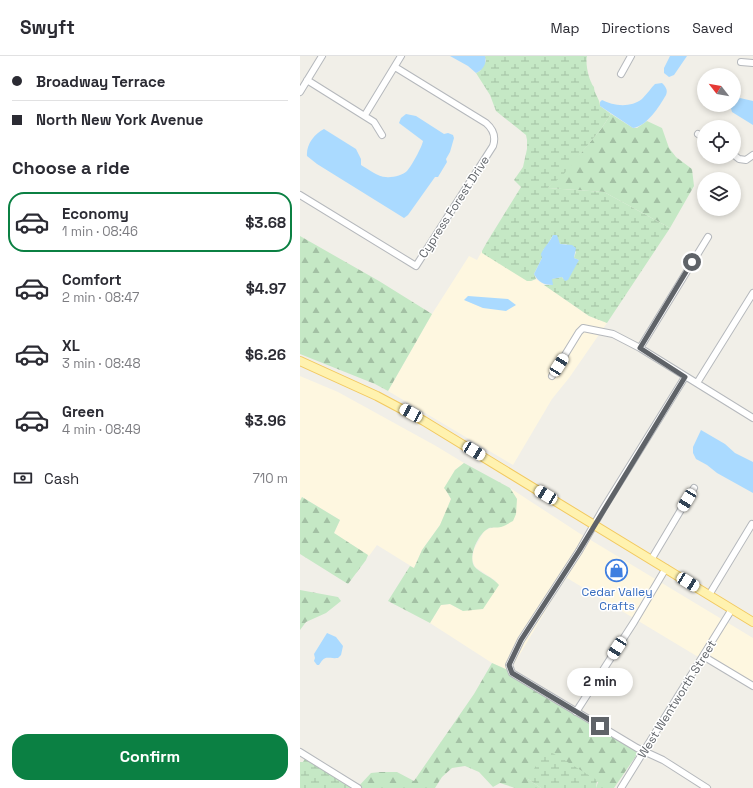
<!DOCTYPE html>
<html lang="en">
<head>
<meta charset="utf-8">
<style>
	:root { --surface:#fff; --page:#f7f7f7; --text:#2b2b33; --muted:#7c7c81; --line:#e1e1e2; --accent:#0b8043 }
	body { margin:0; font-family:"Space Grotesk",sans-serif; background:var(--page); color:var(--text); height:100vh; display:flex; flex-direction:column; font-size:15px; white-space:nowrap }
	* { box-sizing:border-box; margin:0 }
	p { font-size:13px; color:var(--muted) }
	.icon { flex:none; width:22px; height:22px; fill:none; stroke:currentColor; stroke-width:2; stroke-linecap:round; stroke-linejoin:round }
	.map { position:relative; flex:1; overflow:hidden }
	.sheet { display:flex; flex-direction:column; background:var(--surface); width:300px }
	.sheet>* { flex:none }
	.top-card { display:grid; align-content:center; height:88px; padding:0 12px; background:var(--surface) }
	.needle { width:26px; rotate:301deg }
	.fabs { position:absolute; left:397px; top:12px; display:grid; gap:8px }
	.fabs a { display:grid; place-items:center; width:44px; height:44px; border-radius:50%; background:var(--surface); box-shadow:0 2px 6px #0003; font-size:20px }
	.end { position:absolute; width:18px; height:18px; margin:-9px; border:5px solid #5f6368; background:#fff; box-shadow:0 0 0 2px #fff }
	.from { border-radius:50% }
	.bubble { position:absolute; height:28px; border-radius:14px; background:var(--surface); box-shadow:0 2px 6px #0003; font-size:13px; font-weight:600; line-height:28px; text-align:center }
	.car { position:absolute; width:12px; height:24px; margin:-12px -6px; border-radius:5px; box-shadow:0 0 3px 1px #0007; background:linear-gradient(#fff 24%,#345 0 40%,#fff 0 76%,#345 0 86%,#fff 0) }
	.top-card b { display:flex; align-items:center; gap:14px; height:38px; font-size:15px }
	.top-card b+b { border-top:1px solid var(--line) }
	.top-card i { width:10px; height:10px; background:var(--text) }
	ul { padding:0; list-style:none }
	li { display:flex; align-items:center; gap:12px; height:60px; margin:0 8px 6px; padding:0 4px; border:2px solid transparent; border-radius:16px }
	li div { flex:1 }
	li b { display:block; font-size:15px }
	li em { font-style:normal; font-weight:600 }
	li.active { border-color:var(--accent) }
	li>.icon { width:36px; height:36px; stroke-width:1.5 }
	h2 { padding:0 12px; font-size:18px; line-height:48px }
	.pay { display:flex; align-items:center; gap:10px; height:44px; padding:0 12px; font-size:15px }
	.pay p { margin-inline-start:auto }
	.button { display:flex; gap:8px; margin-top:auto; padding:8px 12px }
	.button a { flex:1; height:46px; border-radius:16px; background:var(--accent); color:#fff; font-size:16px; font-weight:600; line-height:46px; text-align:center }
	header { display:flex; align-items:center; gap:24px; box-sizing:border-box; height:56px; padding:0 20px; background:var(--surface); border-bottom:1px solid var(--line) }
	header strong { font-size:19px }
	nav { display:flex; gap:22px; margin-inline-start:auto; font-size:14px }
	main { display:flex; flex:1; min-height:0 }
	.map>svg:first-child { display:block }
	.commercial { fill:#fef7e0; fill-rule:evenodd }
	.forest { fill:url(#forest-firs) }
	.wetland { fill:url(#wetland-marsh) }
	.water { fill:#aadaff }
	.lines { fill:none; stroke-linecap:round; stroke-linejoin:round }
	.minor-casing { stroke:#b5b8bc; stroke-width:8 }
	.major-casing { stroke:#f2c960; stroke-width:10 }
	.minor { stroke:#fff; stroke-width:6 }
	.major { stroke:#fff2af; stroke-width:8 }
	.route { stroke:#5f6368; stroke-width:5 }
	.labels { text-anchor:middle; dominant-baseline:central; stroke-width:3; stroke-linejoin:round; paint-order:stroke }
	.street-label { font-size:12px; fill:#5f6368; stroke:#fff }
	.shop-label { font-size:12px; fill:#366cbe; stroke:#fff }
</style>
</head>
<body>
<header>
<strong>Swyft</strong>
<nav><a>Map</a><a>Directions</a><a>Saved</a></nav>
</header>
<main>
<section class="sheet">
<div class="top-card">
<b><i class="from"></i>Broadway Terrace</b>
<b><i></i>North New York Avenue</b>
</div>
<h2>Choose a ride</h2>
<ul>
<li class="active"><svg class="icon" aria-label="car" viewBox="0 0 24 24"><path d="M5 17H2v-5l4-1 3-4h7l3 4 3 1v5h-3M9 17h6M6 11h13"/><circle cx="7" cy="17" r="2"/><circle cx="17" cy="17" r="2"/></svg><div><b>Economy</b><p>1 min · 08:46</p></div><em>$3.68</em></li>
<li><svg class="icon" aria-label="car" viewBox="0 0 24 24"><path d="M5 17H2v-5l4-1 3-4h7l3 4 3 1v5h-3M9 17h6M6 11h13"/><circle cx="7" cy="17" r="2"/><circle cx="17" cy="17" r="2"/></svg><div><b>Comfort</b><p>2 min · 08:47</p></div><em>$4.97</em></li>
<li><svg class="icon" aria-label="car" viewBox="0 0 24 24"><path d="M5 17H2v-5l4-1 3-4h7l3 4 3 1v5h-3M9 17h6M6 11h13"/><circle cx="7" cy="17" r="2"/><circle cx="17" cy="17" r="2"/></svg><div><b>XL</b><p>3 min · 08:48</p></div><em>$6.26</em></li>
<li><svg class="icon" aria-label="car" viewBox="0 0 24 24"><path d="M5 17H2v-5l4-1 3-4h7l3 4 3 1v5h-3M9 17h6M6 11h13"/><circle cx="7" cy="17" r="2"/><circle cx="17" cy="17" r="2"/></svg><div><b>Green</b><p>4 min · 08:49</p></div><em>$3.96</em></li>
</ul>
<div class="pay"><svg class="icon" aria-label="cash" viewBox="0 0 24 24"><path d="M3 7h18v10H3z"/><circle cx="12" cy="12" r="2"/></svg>Cash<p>710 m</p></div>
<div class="button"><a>Confirm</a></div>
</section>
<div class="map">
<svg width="453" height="732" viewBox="0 0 453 732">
	<defs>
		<pattern id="forest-firs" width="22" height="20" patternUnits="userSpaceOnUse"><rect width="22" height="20" fill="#c5e8c5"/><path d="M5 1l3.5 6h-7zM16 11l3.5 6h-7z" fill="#a3c0a4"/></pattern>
		<pattern id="wetland-marsh" width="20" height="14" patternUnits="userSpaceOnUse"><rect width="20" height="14" fill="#c5e8c5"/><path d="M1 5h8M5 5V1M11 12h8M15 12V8" fill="none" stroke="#a3c0a4"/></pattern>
	</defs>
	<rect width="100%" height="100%" fill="#f1efe8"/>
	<path class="commercial" d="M 182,195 L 183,197 L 231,225 L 236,223 L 289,260 L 307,267 L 269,322 L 252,343 L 213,409 L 88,335 L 132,258 L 169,200 L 177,204 ZM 208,243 L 183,252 L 165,244 L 196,243 Z
		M 0,320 L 38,336 L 136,390 L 164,407 L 155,414 L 147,436 L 151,443 L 146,457 L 140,469 L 122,494 L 114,512 L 77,489 L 69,500 L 34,477 L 40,464 L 2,441 L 0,445 Z
		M 210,432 L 279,477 L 453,582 L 453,634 L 267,522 L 259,532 L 210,615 L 192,607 L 130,567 L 141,549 L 150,548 L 163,555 L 196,525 L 175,511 L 172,503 L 174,493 L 184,475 L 191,472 L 195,471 L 217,443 Z"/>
	<path class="forest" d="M 311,58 L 333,72 L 337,72 L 347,65 L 362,72 L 369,92 L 376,101 L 392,113 L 394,130 L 370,172 L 304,136 L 248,132 L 280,98 L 301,73 Z
		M 0,180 L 79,225 L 132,258 L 88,335 L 75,328 L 0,298 Z
		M 164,407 L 210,432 L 217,443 L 216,458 L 213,465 C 209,467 205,470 201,471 C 197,472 193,471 189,472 C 179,477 168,499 174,510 C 179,517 193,521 199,529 L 183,553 L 163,555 L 150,548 L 141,549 L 130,567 L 88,545 L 110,510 L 114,512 L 122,494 L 140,469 L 151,443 L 147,436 L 144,432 L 155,414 Z
		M 2,441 L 40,464 L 34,477 L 68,499 L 66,504 L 48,528 L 0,498 L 0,445 Z
		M 0,534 L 38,541 L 41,545 L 26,557 L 6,566 L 0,574 Z
		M 192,607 L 210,615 L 340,694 L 314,732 L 296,732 L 298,726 L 228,723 L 241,732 L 215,732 L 200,727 L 193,731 L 179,716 L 165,710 L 152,712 L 142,721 L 135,732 L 57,732 L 71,717 L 81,716 L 97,716 L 114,725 L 174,638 Z"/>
	<path class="wetland" d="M 185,0 L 287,0 C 285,7 289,26 294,31 C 294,38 300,43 300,50 L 311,58 L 301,73 L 263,119 L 248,132 L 304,136 L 370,172 L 307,267 L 289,260 L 244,229 L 252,229 L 252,223 L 262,221 L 263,223 L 279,204 L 274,202 L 276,196 L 266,188 L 260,188 L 253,179 L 246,191 L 243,194 L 242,202 L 234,218 L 236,223 L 231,225 L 227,225 L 182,197 L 182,195 L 187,186 L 221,131 L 214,124 L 223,111 L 227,93 L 227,84 L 226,79 L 196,55 L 190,39 L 176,17 L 180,15 L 186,5 Z
		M 246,693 L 297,724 L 296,732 L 241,732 L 228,723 Z
		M 6,701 L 57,732 L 0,732 L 0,706 L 3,706 Z"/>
	<path class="water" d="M 150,0 L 185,0 C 187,8 183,14 176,17 L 168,10 Z
		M 370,0 L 387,0 L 374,19 L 369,21 L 364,17 L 364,12 Z
		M 362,27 C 366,31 368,34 366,39 C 359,51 347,70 333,72 L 300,50 L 300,46 L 302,44 C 313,50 331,52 342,43 C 347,38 351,32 355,28 Z
		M 440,42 L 453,45 L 453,69 L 432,56 L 430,49 L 434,49 L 434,43 Z
		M 106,58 L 116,60 L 144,78 L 148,77 L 153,79 L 154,82 L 150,96 L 146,103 L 147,106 L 138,121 L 135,121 L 108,159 L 104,162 L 17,108 L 7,100 C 6,89 14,78 24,73 L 56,93 L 61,103 L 61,109 C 68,113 78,121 86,121 C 92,122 103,119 107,115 C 111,111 122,91 123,85 L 99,67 L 101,62 Z
		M 253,179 L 257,179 L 260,188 L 272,189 L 276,192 L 274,202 L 279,204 L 268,224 L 265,225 L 262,221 L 252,223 L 253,229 C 244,229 238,226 234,218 L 242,202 L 241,198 C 244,191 250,186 253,179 Z
		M 168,240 L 208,243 L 216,249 L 206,255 L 183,252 L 164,244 Z
		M 401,374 L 425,388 L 435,397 L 453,406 L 453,437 L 417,417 L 407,409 L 396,403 L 393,397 L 393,391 Z
		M 27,577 L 36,581 L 43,590 L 41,599 L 38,602 C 26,603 26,598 19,609 L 17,609 L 14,605 L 15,602 L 14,598 Z"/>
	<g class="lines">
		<defs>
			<path id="minor" d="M 441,6 L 453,7
				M 321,18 L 331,0
				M 7,24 L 74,66 L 82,79
				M 0,36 L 22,0
				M 65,59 L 101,0
				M 398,78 L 404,82
				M 434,99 L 439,103 L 446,104 L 453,99
				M 0,139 L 116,210 L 193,90 C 196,81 193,73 186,67 L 95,11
				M 340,292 L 408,181
				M 252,320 L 279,276 L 283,272 L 313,278 L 340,292 L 453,362
				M 385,321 L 303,453 L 279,495 L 221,584 L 209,609 L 212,617 L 337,692 L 363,704 L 407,732
				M 397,327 L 453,237
				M 351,504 L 394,432
				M 409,539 L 452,468
				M 403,600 L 453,630
				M 276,656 L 334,566 L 366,512
				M 0,696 L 58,732
				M 321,732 L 432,553"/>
			<path id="major" d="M 0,305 L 77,340 L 124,365 L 453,566"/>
		</defs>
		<use href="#minor" class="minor-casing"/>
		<use href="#major" class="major-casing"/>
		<use href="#minor" class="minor"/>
		<use href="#major" class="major"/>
	</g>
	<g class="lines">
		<path class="route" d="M 300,670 L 212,617 L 209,609 L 221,584 L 279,495 L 385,321 L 340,292 L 392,206"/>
	</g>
	<defs>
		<symbol id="shop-ring" viewBox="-11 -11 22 22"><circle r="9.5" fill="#fff" stroke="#3f7fe0" stroke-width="1.5"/><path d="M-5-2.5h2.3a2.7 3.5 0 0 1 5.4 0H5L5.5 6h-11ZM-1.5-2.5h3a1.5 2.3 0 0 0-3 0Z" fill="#3f7fe0"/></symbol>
	</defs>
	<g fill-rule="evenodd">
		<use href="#shop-ring" x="304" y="502" width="25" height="25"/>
	</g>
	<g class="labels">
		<g class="street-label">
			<text transform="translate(154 151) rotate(-57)">Cypress Forest Drive</text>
			<text transform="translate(377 643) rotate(-58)">West Wentworth Street</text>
		</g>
		<g class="shop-label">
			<text x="317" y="536">Cedar Valley<tspan x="317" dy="14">Crafts</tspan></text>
		</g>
	</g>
</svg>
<div class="fabs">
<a><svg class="needle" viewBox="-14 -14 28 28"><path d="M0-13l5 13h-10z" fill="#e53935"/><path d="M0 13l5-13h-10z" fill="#7c7c81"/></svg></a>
<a><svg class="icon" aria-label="locate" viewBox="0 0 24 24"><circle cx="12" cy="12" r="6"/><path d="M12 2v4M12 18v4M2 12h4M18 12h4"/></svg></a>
<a><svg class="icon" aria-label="layers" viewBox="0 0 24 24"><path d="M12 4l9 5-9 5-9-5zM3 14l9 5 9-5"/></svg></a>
</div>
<i class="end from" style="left:392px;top:206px"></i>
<i class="end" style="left:300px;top:670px"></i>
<div class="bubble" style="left:267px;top:612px;width:66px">2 min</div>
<i class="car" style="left:259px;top:309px;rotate:32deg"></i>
<i class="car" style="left:111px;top:357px;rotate:299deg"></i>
<i class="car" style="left:174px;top:395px;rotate:121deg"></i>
<i class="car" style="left:246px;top:439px;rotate:301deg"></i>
<i class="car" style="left:387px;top:444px;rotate:211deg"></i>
<i class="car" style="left:388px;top:526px;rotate:122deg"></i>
<i class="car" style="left:317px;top:592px;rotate:213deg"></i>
</div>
</main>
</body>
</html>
